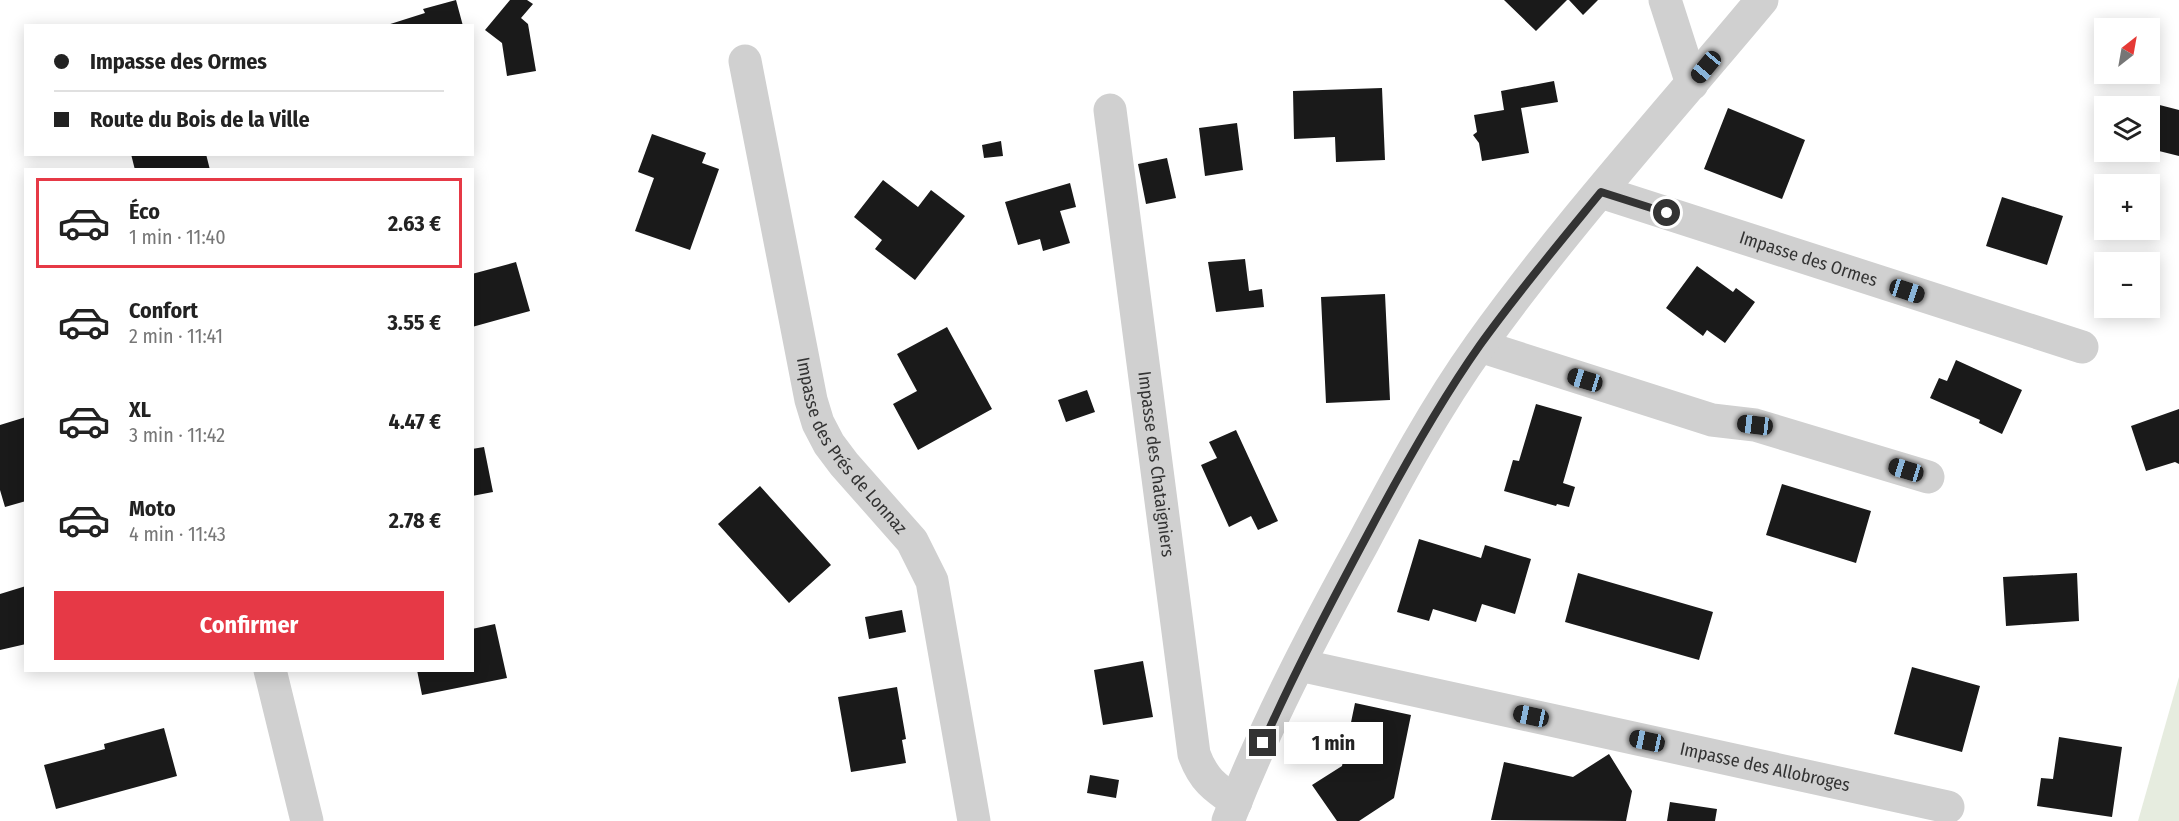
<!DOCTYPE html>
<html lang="fr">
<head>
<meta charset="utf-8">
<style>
	:root { --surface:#fff; --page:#f2f2f2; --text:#222; --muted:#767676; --line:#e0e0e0; --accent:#e63946 }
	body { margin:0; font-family:"Fira Sans Condensed",sans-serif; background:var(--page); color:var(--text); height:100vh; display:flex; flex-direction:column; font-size:22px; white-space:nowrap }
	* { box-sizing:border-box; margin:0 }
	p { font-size:20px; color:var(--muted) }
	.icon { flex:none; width:33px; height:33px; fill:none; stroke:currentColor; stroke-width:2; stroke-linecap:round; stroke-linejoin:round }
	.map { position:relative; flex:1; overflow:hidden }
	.details { position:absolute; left:24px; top:168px; width:450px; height:504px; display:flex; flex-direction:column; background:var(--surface); border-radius:0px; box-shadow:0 3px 15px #0003 }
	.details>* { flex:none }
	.guide { position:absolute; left:24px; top:24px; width:450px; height:132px; border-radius:0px; box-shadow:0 3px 15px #0003; display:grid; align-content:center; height:132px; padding:0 30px; background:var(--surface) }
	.needle { width:39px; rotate:31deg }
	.buttons { position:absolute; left:2094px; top:18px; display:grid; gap:12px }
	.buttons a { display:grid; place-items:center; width:66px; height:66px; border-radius:0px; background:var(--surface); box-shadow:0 3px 15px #0003; font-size:30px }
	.end { position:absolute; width:27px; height:27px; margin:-14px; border:8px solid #333; background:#fff; box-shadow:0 0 0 3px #fff }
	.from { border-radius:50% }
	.bubble { position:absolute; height:42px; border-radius:0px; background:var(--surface); box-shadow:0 3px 15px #0003; font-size:20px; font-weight:700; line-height:42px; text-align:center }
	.car { position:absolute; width:18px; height:36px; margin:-18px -9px; border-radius:8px; box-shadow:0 0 4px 2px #0007; background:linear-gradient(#222 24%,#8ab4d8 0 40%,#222 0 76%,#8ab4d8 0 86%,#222 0) }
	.guide b { display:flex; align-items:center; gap:21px; height:57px; font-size:22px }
	.guide b+b { border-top:2px solid var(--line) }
	.guide i { width:15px; height:15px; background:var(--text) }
	ul { padding:10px 0 0; list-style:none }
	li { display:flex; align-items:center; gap:18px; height:90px; margin:0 12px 9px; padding:0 18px; border:3px solid transparent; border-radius:0px }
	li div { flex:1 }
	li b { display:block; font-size:22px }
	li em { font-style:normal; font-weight:700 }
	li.active { border-color:var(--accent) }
	li>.icon { width:54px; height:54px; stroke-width:1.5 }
	.action { display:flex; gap:12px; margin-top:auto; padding:12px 30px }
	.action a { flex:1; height:69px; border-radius:0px; background:var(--accent); color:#fff; font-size:24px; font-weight:700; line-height:69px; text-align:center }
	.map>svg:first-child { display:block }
	.green { fill:#e6ecdf }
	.building { fill:#1a1a1a }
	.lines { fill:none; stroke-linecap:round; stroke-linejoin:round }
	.minor { stroke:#d0d0d0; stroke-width:33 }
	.route { stroke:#333; stroke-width:8 }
	.labels { text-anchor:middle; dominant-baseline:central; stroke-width:6; stroke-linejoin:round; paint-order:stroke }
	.street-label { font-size:18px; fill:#333; stroke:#fff }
</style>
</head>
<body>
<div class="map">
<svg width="2179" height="821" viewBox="0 0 2179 821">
	<rect width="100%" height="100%" fill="#fff"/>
	<path class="green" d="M 2179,677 L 2179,821 L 2138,821 Z"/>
	<path class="building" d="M 456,0 L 463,26 L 384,26 L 425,13 L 423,9 Z
		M 510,0 L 527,0 L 533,4 L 521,18 L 528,24 L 536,71 L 507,76 L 502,43 L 485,30 Z
		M 1504,0 L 1567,0 L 1536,31 Z
		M 1569,0 L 1598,0 L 1583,15 Z
		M 1554,81 L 1558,102 L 1521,108 L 1529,153 L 1482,161 L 1479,143 L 1473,135 L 1477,132 L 1474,115 L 1504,110 L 1501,91 Z
		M 1382,88 L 1385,160 L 1336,162 L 1335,137 L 1294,139 L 1293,91 Z
		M 2148,102 L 2179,110 L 2179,156 L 2155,150 L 2156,144 L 2150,142 Z
		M 1728,108 L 1805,140 L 1782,199 L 1704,169 Z
		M 1237,123 L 1243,170 L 1205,176 L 1199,128 Z
		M 652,134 L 706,153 L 702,163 L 719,169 L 690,250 L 635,231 L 654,178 L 638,172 Z
		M 1001,141 L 1003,156 L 984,158 L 982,145 Z
		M 131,154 L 206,154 L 210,170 L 135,170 Z
		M 1167,158 L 1176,198 L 1146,204 L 1138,164 Z
		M 883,180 L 918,207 L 931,190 L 965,216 L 915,280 L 875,249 L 882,240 L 854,217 Z
		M 1070,183 L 1076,207 L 1060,211 L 1070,243 L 1043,251 L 1040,239 L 1018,245 L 1005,202 Z
		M 2002,197 L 2063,216 L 2047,265 L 1986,246 Z
		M 1245,259 L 1249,291 L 1262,289 L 1264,307 L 1216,312 L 1208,262 Z
		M 516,262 L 530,311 L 472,327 L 472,274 Z
		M 1697,266 L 1733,292 L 1736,288 L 1755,302 L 1725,343 L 1707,330 L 1703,336 L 1666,308 Z
		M 1385,294 L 1390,400 L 1326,403 L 1321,297 Z
		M 947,327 L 992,409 L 918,450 L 893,404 L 917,391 L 897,354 Z
		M 1956,360 L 2022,390 L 2002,434 L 1979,423 L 1980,420 L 1930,398 L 1939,378 L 1947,381 Z
		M 1087,390 L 1095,412 L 1066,422 L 1058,400 Z
		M 1536,404 L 1582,417 L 1563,483 L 1575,487 L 1569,507 L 1557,504 L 1556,506 L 1504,491 L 1513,460 L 1519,461 Z
		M 2179,409 L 2179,464 L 2175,462 L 2146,471 L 2131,426 Z
		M 26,417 L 26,501 L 5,507 L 0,490 L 0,425 Z
		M 1236,430 L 1278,521 L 1258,530 L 1251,516 L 1229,527 L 1201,465 L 1217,458 L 1209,442 Z
		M 484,447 L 493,492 L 472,496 L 472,449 Z
		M 1782,484 L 1871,511 L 1856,563 L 1766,535 Z
		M 760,486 L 831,565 L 789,603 L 718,524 Z
		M 1419,539 L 1481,558 L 1485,545 L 1531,559 L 1515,614 L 1482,604 L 1476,622 L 1433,609 L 1429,621 L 1397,612 Z
		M 1578,573 L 1713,612 L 1699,660 L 1565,622 Z
		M 2077,573 L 2079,621 L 2006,626 L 2003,577 Z
		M 26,586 L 26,644 L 0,650 L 0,594 Z
		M 902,610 L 906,632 L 869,639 L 865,617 Z
		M 495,624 L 507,678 L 422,695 L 417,670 L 472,670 L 472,629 Z
		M 1143,661 L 1153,717 L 1103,725 L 1094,670 Z
		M 1912,667 L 1980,686 L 1962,752 L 1894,734 Z
		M 897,687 L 906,739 L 902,740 L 906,763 L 851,772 L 838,697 Z
		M 1355,703 L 1411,715 L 1394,798 L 1359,821 L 1337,821 L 1312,785 L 1342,766 Z
		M 164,728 L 177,776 L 56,809 L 44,765 L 105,749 L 104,744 Z
		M 2059,737 L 2122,747 L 2112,817 L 2037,806 L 2041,778 L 2053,779 Z
		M 1609,754 L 1632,791 L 1626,821 L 1491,820 L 1504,762 L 1573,777 Z
		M 1090,775 L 1119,780 L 1116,798 L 1087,793 Z
		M 1670,802 L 1717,809 L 1715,821 L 1667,821 Z"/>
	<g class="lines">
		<g class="minor">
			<path d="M 1665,0 L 1692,84"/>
			<path id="s1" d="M 745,61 L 811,400 L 818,423 L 829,444 L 844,464 L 912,541 L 932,581 L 974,821"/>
			<path id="s2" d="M 1110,110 L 1194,754 C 1203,779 1214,787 1236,802"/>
			<path id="s3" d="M 1601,192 L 2082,347"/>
			<path d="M 1480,346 L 1712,420 L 1755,425 L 1928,477"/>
			<path id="s4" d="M 1299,665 L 1948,807"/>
			<path d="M 270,670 L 307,821"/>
			<path d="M 1228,821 C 1265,726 1313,634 1362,545 C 1398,477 1435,408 1480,345 C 1566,225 1667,114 1762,0"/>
		</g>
	</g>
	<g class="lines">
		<path class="route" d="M 1263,743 C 1296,669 1333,599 1371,528 C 1404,466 1439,403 1480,345 C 1518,292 1560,242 1601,192 L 1667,213"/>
	</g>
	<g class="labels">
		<g class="street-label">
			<text stroke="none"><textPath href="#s3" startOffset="218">Impasse des Ormes</textPath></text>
			<text stroke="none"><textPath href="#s1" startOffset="405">Impasse des Prés de Lonnaz</textPath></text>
			<text stroke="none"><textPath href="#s2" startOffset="357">Impasse des Chataigniers</textPath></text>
			<text stroke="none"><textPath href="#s4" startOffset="477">Impasse des Allobroges</textPath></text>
		</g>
	</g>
</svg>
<div class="buttons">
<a><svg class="needle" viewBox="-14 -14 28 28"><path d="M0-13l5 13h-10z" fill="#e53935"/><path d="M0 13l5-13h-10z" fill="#767676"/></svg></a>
<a><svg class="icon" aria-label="layers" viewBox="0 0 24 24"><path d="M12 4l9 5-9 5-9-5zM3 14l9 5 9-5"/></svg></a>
<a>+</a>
<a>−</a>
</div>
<i class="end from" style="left:1667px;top:213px"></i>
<i class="end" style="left:1263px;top:743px"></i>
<div class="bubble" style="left:1284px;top:722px;width:99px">1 min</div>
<i class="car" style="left:1706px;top:67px;rotate:220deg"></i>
<i class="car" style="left:1907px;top:291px;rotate:108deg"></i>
<i class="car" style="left:1585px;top:380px;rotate:287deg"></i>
<i class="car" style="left:1755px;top:425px;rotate:277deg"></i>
<i class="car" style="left:1906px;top:470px;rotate:287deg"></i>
<i class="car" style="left:1531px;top:716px;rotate:282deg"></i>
<i class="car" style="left:1647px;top:741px;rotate:282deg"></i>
<div class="guide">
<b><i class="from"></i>Impasse des Ormes</b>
<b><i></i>Route du Bois de la Ville</b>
</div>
<section class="details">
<ul>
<li class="active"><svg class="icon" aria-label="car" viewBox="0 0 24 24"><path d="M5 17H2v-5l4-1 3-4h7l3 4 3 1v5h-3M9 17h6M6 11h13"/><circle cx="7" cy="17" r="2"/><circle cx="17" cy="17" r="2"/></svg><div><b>Éco</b><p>1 min · 11:40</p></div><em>2.63 €</em></li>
<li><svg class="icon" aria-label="car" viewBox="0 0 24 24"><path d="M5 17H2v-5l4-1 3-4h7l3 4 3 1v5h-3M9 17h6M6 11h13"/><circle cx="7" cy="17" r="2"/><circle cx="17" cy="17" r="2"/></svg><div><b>Confort</b><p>2 min · 11:41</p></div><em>3.55 €</em></li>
<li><svg class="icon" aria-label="car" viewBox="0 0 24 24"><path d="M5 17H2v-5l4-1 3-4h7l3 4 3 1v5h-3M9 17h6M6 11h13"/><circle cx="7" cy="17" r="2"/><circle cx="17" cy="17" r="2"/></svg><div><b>XL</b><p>3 min · 11:42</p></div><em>4.47 €</em></li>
<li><svg class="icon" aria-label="car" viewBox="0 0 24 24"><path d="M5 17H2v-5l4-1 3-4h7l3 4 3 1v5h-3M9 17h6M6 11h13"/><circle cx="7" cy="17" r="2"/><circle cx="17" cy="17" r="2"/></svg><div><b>Moto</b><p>4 min · 11:43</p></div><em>2.78 €</em></li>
</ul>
<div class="action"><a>Confirmer</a></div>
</section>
</div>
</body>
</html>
